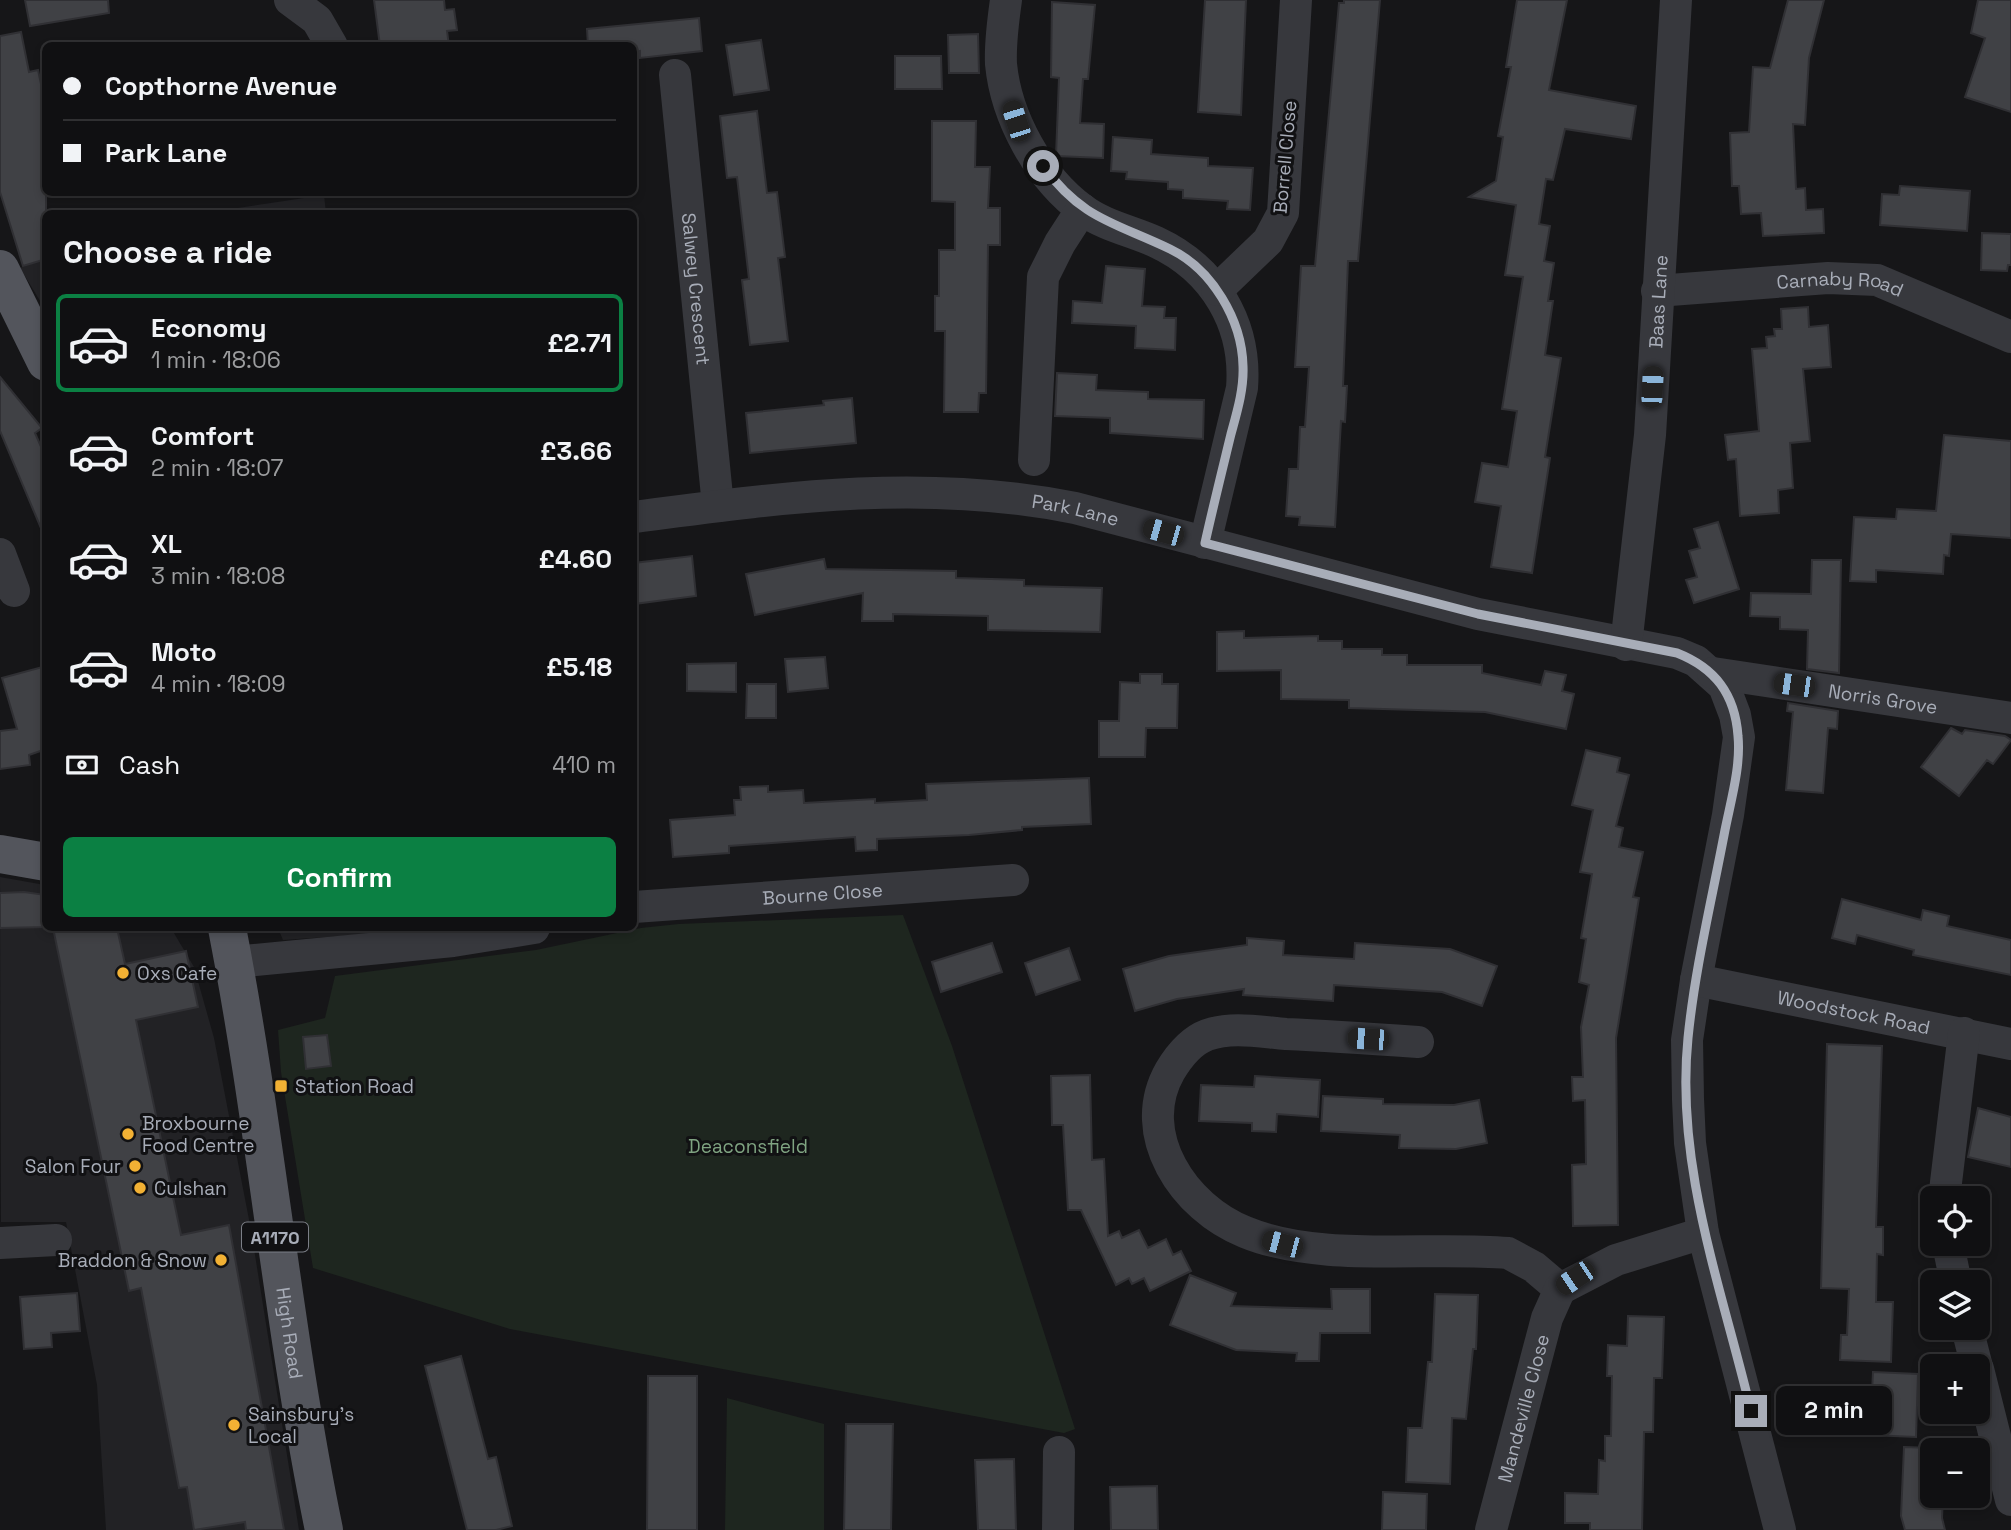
<!DOCTYPE html>
<html lang="en">
<head>
<meta charset="utf-8">
<style>
	:root { --surface:#101012; --page:#19191b; --text:#f1f3f6; --muted:#9c9d9f; --line:#303032; --accent:#0b8043 }
	body { margin:0; font-family:"Space Grotesk",sans-serif; background:var(--page); color:var(--text); height:100vh; display:flex; flex-direction:column; font-size:26px; white-space:nowrap }
	* { box-sizing:border-box; margin:0 }
	p { font-size:23px; color:var(--muted) }
	.icon { flex:none; width:38px; height:38px; fill:none; stroke:currentColor; stroke-width:2; stroke-linecap:round; stroke-linejoin:round }
	.map { position:relative; flex:1; overflow:hidden }
	.sheet { position:absolute; left:42px; top:210px; width:595px; height:721px; display:flex; flex-direction:column; background:var(--surface); border-radius:10px; box-shadow:0 4px 10px #0003,0 0 0 2px var(--line) }
	.sheet>* { flex:none }
	.top-card { position:absolute; left:42px; top:42px; width:595px; height:154px; border-radius:10px; box-shadow:0 4px 10px #0003,0 0 0 2px var(--line); display:grid; align-content:center; height:154px; padding:0 21px; background:var(--surface) }
	.buttons { position:absolute; left:1920px; top:1186px; display:grid; gap:14px }
	.buttons a { display:grid; place-items:center; width:70px; height:70px; border-radius:10px; background:var(--surface); box-shadow:0 4px 10px #0003,0 0 0 2px var(--line); font-size:35px }
	.end { position:absolute; width:32px; height:32px; margin:-16px; border:9px solid #a8adb8; background:#111; box-shadow:0 0 0 4px #111 }
	.from { border-radius:50% }
	.bubble { position:absolute; height:49px; border-radius:10px; background:var(--surface); box-shadow:0 4px 10px #0003,0 0 0 2px var(--line); font-size:23px; font-weight:700; line-height:49px; text-align:center }
	.car { position:absolute; width:21px; height:42px; margin:-21px -10px; border-radius:9px; box-shadow:0 0 5px 2px #0007; background:linear-gradient(#222 24%,#8ab4d8 0 40%,#222 0 76%,#8ab4d8 0 86%,#222 0) }
	.top-card b { display:flex; align-items:center; gap:24px; height:66px; font-size:26px }
	.top-card b+b { border-top:2px solid var(--line) }
	.top-card i { width:18px; height:18px; background:var(--text) }
	ul { padding:0; list-style:none }
	li { display:flex; align-items:center; gap:21px; height:98px; margin:0 14px 10px; padding:0 7px; border:4px solid transparent; border-radius:10px }
	li div { flex:1 }
	li b { display:block; font-size:26px }
	li em { font-style:normal; font-weight:700 }
	li.on { border-color:var(--accent) }
	li>.icon { width:63px; height:63px; stroke-width:1.5 }
	h2 { padding:0 21px; font-size:32px; line-height:84px }
	.pay { display:flex; align-items:center; gap:18px; height:77px; padding:0 21px; font-size:26px }
	.pay p { margin-inline-start:auto }
	.cta { display:flex; gap:14px; margin-top:auto; padding:14px 21px }
	.cta a { flex:1; height:80px; border-radius:10px; background:var(--accent); color:#fff; font-size:28px; font-weight:700; line-height:80px; text-align:center }
	.map>svg:first-child { display:block }
	.built { fill:#222225 }
	.green { fill:#1e261f }
	.building { fill:#404145; stroke:#303034; stroke-width:2 }
	.lines { fill:none; stroke-linecap:round; stroke-linejoin:round }
	.minor { stroke:#37383d; stroke-width:32 }
	.major { stroke:#53555c; stroke-width:38 }
	.route { stroke:#a8adb8; stroke-width:9 }
	.poi-dot { fill:#f2b134; stroke:#111113; stroke-width:2.5 }
	.labels { text-anchor:middle; dominant-baseline:central; stroke-width:6; stroke-linejoin:round; paint-order:stroke }
	.shield { fill:#111113; stroke:#7b7e86; stroke-width:2 }
	.shield-label { font-size:18px; font-weight:bold; fill:#a8adb8 }
	.street-label { font-size:19px; fill:#a8adb8; stroke:#111113 }
	.poi-label { font-size:19px; fill:#a8adb8; stroke:#111113; text-anchor:start }
	.park-label { font-size:19px; fill:#7fa381; stroke:#111113 }
</style>
</head>
<body>
<div class="map">
<svg width="2011" height="1530" viewBox="0 0 2011 1530">
	<rect width="100%" height="100%" fill="#161618"/>
	<path class="built" d="M 324,195 L 326,213 L 205,213 Z
		M 45,259 L 45,309 L 20,268 Z
		M 0,877 L 45,885 L 46,928 L 171,928 L 194,967 L 214,1038 L 251,1230 L 299,1530 L 106,1530 L 97,1385 L 66,1222 L 1,1222 Z
		M 278,928 L 385,928 L 386,933 L 283,940 Z"/>
	<path class="green" d="M 903,915 L 952,1046 L 1075,1429 L 1064,1433 L 510,1329 L 313,1268 L 281,1072 L 278,1030 L 325,1018 L 335,976 L 536,950 L 641,928 L 679,924 Z
		M 727,1398 L 824,1424 L 824,1530 L 725,1530 Z"/>
	<path class="building" d="M 25,0 L 108,0 L 109,13 L 30,26 Z
		M 374,0 L 444,0 L 445,10 L 454,9 L 457,30 L 447,31 L 449,46 L 380,46 Z
		M 1205,0 L 1246,0 L 1241,115 L 1198,112 Z
		M 1344,0 L 1380,0 L 1358,261 L 1348,261 L 1343,386 L 1347,386 L 1345,422 L 1341,421 L 1335,527 L 1299,525 L 1300,517 L 1286,516 L 1289,469 L 1298,469 L 1300,427 L 1305,427 L 1309,367 L 1295,367 L 1301,266 L 1315,266 L 1339,3 L 1344,3 Z
		M 1517,0 L 1567,0 L 1549,90 L 1636,106 L 1631,139 L 1565,129 L 1553,180 L 1546,179 L 1539,224 L 1550,226 L 1544,261 L 1554,263 L 1548,301 L 1553,301 L 1545,355 L 1561,358 L 1545,457 L 1550,458 L 1532,573 L 1491,567 L 1501,506 L 1475,502 L 1482,463 L 1508,467 L 1517,411 L 1502,409 L 1523,277 L 1505,275 L 1516,205 L 1469,197 L 1496,181 L 1503,137 L 1498,136 L 1511,67 L 1506,67 Z
		M 1788,0 L 1824,0 L 1809,58 L 1805,125 L 1793,124 L 1796,189 L 1805,188 L 1806,210 L 1823,209 L 1824,233 L 1763,236 L 1761,213 L 1741,214 L 1739,186 L 1732,186 L 1730,133 L 1749,132 L 1753,67 L 1770,68 Z
		M 1978,0 L 2011,0 L 2011,112 L 1965,97 L 1985,38 L 1971,33 Z
		M 1052,2 L 1095,5 L 1088,79 L 1083,79 L 1080,123 L 1104,124 L 1103,158 L 1056,156 L 1059,78 L 1051,77 Z
		M 699,18 L 702,51 L 640,58 L 640,51 L 634,52 L 634,46 L 588,46 L 587,29 Z
		M 21,32 L 29,72 L 38,70 L 46,107 L 46,259 L 23,266 L 0,192 L 0,36 Z
		M 978,34 L 979,73 L 949,73 L 948,35 Z
		M 761,40 L 769,90 L 734,95 L 726,45 Z
		M 895,56 L 941,56 L 942,89 L 895,89 Z
		M 757,111 L 767,193 L 777,192 L 785,257 L 778,258 L 788,341 L 750,345 L 742,280 L 749,279 L 737,177 L 727,178 L 720,116 Z
		M 932,121 L 976,121 L 975,167 L 990,167 L 988,208 L 1000,208 L 1000,245 L 988,245 L 986,393 L 979,393 L 978,412 L 944,412 L 945,331 L 935,331 L 935,296 L 939,296 L 939,250 L 955,250 L 955,202 L 932,201 Z
		M 1113,137 L 1152,140 L 1151,154 L 1208,158 L 1208,166 L 1253,168 L 1250,210 L 1227,209 L 1228,201 L 1183,198 L 1183,190 L 1168,189 L 1168,182 L 1126,179 L 1127,172 L 1111,171 Z
		M 1900,186 L 1970,191 L 1967,231 L 1880,225 L 1882,194 L 1899,195 Z
		M 1982,233 L 2011,234 L 2011,265 L 2008,265 L 2007,271 L 1981,270 Z
		M 1106,266 L 1145,269 L 1142,306 L 1165,307 L 1164,318 L 1176,318 L 1175,350 L 1135,348 L 1136,326 L 1072,323 L 1073,301 L 1102,303 Z
		M 1808,307 L 1809,327 L 1828,325 L 1831,367 L 1803,369 L 1810,441 L 1790,443 L 1793,488 L 1778,490 L 1779,513 L 1740,516 L 1736,459 L 1728,460 L 1725,435 L 1759,431 L 1752,349 L 1767,348 L 1766,337 L 1775,336 L 1774,329 L 1782,329 L 1781,309 Z
		M 1057,373 L 1097,375 L 1096,390 L 1148,392 L 1148,399 L 1204,400 L 1203,439 L 1110,433 L 1110,418 L 1055,416 Z
		M 0,377 L 42,428 L 35,433 L 46,458 L 46,540 L 0,431 Z
		M 852,398 L 856,443 L 750,453 L 746,413 L 824,405 L 823,401 Z
		M 1944,435 L 2011,441 L 2011,538 L 1951,534 L 1949,556 L 1944,555 L 1943,574 L 1876,570 L 1876,582 L 1850,581 L 1854,517 L 1896,519 L 1897,509 L 1936,511 Z
		M 1718,522 L 1739,589 L 1694,603 L 1686,580 L 1697,577 L 1689,551 L 1700,548 L 1694,529 Z
		M 692,556 L 696,596 L 634,604 L 634,563 Z
		M 824,559 L 826,569 L 956,571 L 956,578 L 1024,580 L 1024,586 L 1102,588 L 1100,632 L 988,630 L 988,616 L 893,614 L 893,621 L 862,621 L 863,593 L 755,615 L 746,574 Z
		M 1812,560 L 1841,560 L 1839,673 L 1807,669 L 1808,630 L 1780,629 L 1780,617 L 1750,616 L 1751,593 L 1811,594 Z
		M 1244,631 L 1244,638 L 1318,636 L 1318,641 L 1342,641 L 1342,649 L 1382,649 L 1382,655 L 1407,655 L 1407,665 L 1482,665 L 1482,673 L 1541,685 L 1545,671 L 1566,675 L 1562,691 L 1574,694 L 1566,729 L 1485,712 L 1349,708 L 1349,700 L 1281,699 L 1281,670 L 1217,671 L 1217,632 Z
		M 825,657 L 828,688 L 788,692 L 785,659 Z
		M 736,663 L 736,692 L 687,691 L 687,664 Z
		M 46,666 L 46,749 L 29,755 L 30,765 L 0,769 L 0,731 L 17,729 L 2,678 Z
		M 1140,674 L 1162,674 L 1162,684 L 1178,684 L 1177,728 L 1146,728 L 1145,757 L 1099,757 L 1099,721 L 1119,721 L 1120,682 L 1140,683 Z
		M 747,684 L 776,684 L 776,718 L 746,718 Z
		M 1788,703 L 1838,711 L 1837,729 L 1828,728 L 1823,793 L 1786,790 L 1793,712 L 1787,711 Z
		M 1951,728 L 1962,734 L 1965,730 L 2005,736 L 2011,740 L 1993,764 L 1987,760 L 1959,796 L 1921,767 Z
		M 1586,750 L 1620,758 L 1617,772 L 1629,775 L 1616,826 L 1623,828 L 1619,847 L 1643,852 L 1633,897 L 1639,898 L 1616,1038 L 1618,1225 L 1573,1226 L 1572,1165 L 1586,1164 L 1585,1100 L 1573,1101 L 1572,1077 L 1583,1077 L 1581,1027 L 1589,985 L 1579,982 L 1586,939 L 1581,938 L 1592,874 L 1580,872 L 1593,810 L 1572,805 Z
		M 1089,778 L 1091,824 L 1022,827 L 1022,830 L 969,835 L 877,839 L 877,850 L 856,851 L 855,837 L 729,846 L 729,853 L 673,857 L 670,820 L 735,815 L 734,800 L 741,800 L 740,787 L 768,786 L 768,792 L 803,790 L 804,803 L 875,799 L 875,803 L 927,800 L 926,784 Z
		M 24,892 L 46,895 L 46,927 L 0,928 L 0,893 Z
		M 1842,899 L 1921,920 L 1923,910 L 1949,916 L 1947,926 L 2011,940 L 2011,975 L 1913,955 L 1914,950 L 1857,935 L 1855,944 L 1832,938 Z
		M 53,928 L 117,928 L 125,964 L 186,951 L 198,1007 L 136,1020 L 181,1235 L 229,1225 L 284,1530 L 246,1530 L 245,1522 L 194,1530 L 187,1487 L 179,1488 L 141,1288 L 129,1291 Z
		M 1247,938 L 1284,941 L 1283,955 L 1354,959 L 1355,943 L 1450,949 L 1497,966 L 1482,1006 L 1442,992 L 1334,985 L 1333,1001 L 1243,995 L 1244,989 L 1177,999 L 1135,1011 L 1123,969 L 1169,956 L 1247,945 Z
		M 992,943 L 1002,972 L 941,992 L 932,962 Z
		M 1069,948 L 1080,980 L 1036,995 L 1025,963 Z
		M 327,1035 L 331,1066 L 306,1069 L 303,1037 Z
		M 1827,1044 L 1882,1046 L 1876,1227 L 1883,1227 L 1883,1255 L 1877,1254 L 1876,1302 L 1893,1302 L 1891,1362 L 1840,1360 L 1841,1335 L 1847,1335 L 1849,1289 L 1821,1288 Z
		M 1090,1075 L 1092,1160 L 1104,1159 L 1108,1236 L 1119,1231 L 1122,1238 L 1139,1230 L 1148,1248 L 1166,1239 L 1173,1255 L 1181,1251 L 1191,1271 L 1150,1291 L 1144,1278 L 1132,1284 L 1129,1278 L 1116,1285 L 1081,1210 L 1068,1210 L 1063,1125 L 1052,1125 L 1051,1076 Z
		M 1255,1076 L 1320,1080 L 1318,1117 L 1277,1114 L 1276,1132 L 1252,1131 L 1252,1123 L 1199,1121 L 1201,1085 L 1254,1087 Z
		M 1323,1096 L 1383,1099 L 1383,1104 L 1454,1105 L 1479,1100 L 1487,1143 L 1456,1149 L 1399,1148 L 1400,1135 L 1321,1131 Z
		M 1978,1108 L 2011,1117 L 2011,1167 L 1968,1157 Z
		M 1190,1275 L 1236,1293 L 1231,1306 L 1332,1309 L 1331,1289 L 1370,1289 L 1370,1333 L 1320,1333 L 1319,1361 L 1296,1361 L 1297,1353 L 1236,1350 L 1170,1325 Z
		M 77,1293 L 80,1331 L 51,1333 L 52,1347 L 24,1349 L 20,1297 Z
		M 1435,1294 L 1478,1295 L 1476,1349 L 1473,1349 L 1466,1419 L 1452,1418 L 1450,1484 L 1406,1482 L 1408,1428 L 1422,1428 L 1428,1362 L 1432,1362 Z
		M 1628,1316 L 1664,1317 L 1662,1378 L 1654,1378 L 1653,1432 L 1644,1432 L 1642,1530 L 1590,1530 L 1590,1523 L 1565,1523 L 1565,1493 L 1598,1494 L 1599,1460 L 1605,1461 L 1605,1436 L 1611,1436 L 1612,1376 L 1607,1376 L 1608,1345 L 1627,1346 Z
		M 461,1356 L 488,1459 L 496,1457 L 512,1526 L 496,1530 L 467,1530 L 425,1366 Z
		M 1873,1372 L 1918,1374 L 1916,1437 L 1870,1435 Z
		M 648,1376 L 697,1376 L 697,1530 L 647,1530 Z
		M 846,1424 L 893,1424 L 891,1530 L 844,1530 Z
		M 1904,1447 L 1932,1448 L 1932,1496 L 1943,1496 L 1942,1518 L 1945,1530 L 1905,1530 L 1901,1516 Z
		M 1014,1459 L 1016,1530 L 978,1530 L 975,1460 Z
		M 1157,1486 L 1158,1530 L 1111,1530 L 1110,1487 Z
		M 1383,1492 L 1427,1494 L 1426,1530 L 1382,1530 Z"/>
	<g class="lines">
		<g class="minor">
			<path d="M 290,0 L 317,20 L 332,46"/>
			<path d="M 1006,0 C 1003,21 1000,43 1001,64 C 1006,117 1039,178 1083,210 C 1105,226 1132,231 1156,242 C 1214,269 1247,324 1242,388 L 1205,543"/>
			<path id="s1" d="M 675,75 L 718,506"/>
			<path d="M 1217,290 L 1268,241 L 1283,213 L 1296,0"/>
			<path id="s2" d="M 1657,291 L 1828,278 L 1877,280 L 2011,337"/>
			<path d="M 1034,460 L 1043,277 L 1060,243 L 1082,209"/>
			<path id="s3" d="M 634,517 C 786,497 923,478 1075,508 L 1478,614 L 1677,653 L 1696,661 L 1724,686 L 1735,715 L 1739,737 L 1728,815 L 1696,980 L 1687,1040 L 1688,1099 L 1690,1143 L 1703,1233 L 1780,1530"/>
			<path d="M 0,554 L 14,591"/>
			<path id="s4" d="M 1626,645 L 1650,435 L 1676,0"/>
			<path id="s5" d="M 1713,673 L 2011,718"/>
			<path id="s6" d="M 634,907 L 1013,880"/>
			<path d="M 234,962 L 453,941 L 534,928"/>
			<path id="s7" d="M 1696,980 L 2011,1044"/>
			<path d="M 1418,1042 C 1374,1039 1330,1036 1286,1034 C 1261,1032 1231,1026 1207,1035 C 1191,1041 1179,1056 1170,1071 C 1134,1134 1184,1208 1245,1232 C 1320,1263 1426,1246 1508,1253 L 1534,1267 L 1560,1289 L 1616,1260 L 1703,1233"/>
			<path d="M 1944,1199 L 1964,1033"/>
			<path d="M 0,1243 L 56,1240"/>
			<path d="M 1948,1244 L 1956,1283"/>
			<path d="M 1967,1328 L 1977,1367"/>
			<path d="M 1978,1369 L 2011,1500"/>
			<path d="M 1058,1530 L 1059,1452"/>
			<path id="s8" d="M 1491,1530 L 1547,1318 L 1560,1289"/>
		</g>
		<g class="major">
			<path d="M 0,269 L 46,362"/>
			<path d="M 0,854 L 46,862"/>
			<path id="s9" d="M 227,928 C 266,1127 283,1331 324,1530"/>
		</g>
	</g>
	<g class="lines">
		<path class="route" d="M 1043,166 C 1083,220 1114,222 1170,249 C 1212,269 1242,320 1243,366 C 1244,389 1237,412 1231,434 C 1222,471 1213,507 1205,543 L 1478,614 L 1677,653 C 1715,668 1735,694 1738,736 C 1741,766 1731,800 1725,830 C 1712,899 1695,968 1688,1038 C 1675,1166 1722,1289 1751,1411"/>
	</g>
	<g class="poi-dot">
		<circle cx="123" cy="973" r="7"/>
		<rect x="274" y="1079" width="14" height="14" rx="3.5"/>
		<circle cx="128" cy="1134" r="7"/>
		<circle cx="135" cy="1166" r="7"/>
		<circle cx="140" cy="1188" r="7"/>
		<circle cx="221" cy="1260" r="7"/>
		<circle cx="234" cy="1425" r="7"/>
	</g>
	<g class="labels">
		<rect class="shield" x="242" y="1222.5" width="66" height="29" rx="5"/>
		<g class="shield-label">
			<text x="275" y="1237">A1170</text>
		</g>
		<g class="street-label">
			<text transform="translate(1285 157) rotate(-85)">Borrell Close</text>
			<text stroke="none"><textPath href="#s2" startOffset="184">Carnaby Road</textPath></text>
			<text stroke="none"><textPath href="#s1" startOffset="215">Salwey Crescent</textPath></text>
			<text stroke="none"><textPath href="#s4" startOffset="345">Baas Lane</textPath></text>
			<text stroke="none"><textPath href="#s3" startOffset="444">Park Lane</textPath></text>
			<text stroke="none"><textPath href="#s5" startOffset="172">Norris Grove</textPath></text>
			<text stroke="none"><textPath href="#s6" startOffset="189">Bourne Close</textPath></text>
			<text stroke="none"><textPath href="#s7" startOffset="161">Woodstock Road</textPath></text>
			<text stroke="none"><textPath href="#s9" startOffset="410">High Road</textPath></text>
			<text stroke="none"><textPath href="#s8" startOffset="126">Mandeville Close</textPath></text>
		</g>
		<g class="poi-label">
			<text x="137" y="973">Oxs Cafe</text>
			<text x="295" y="1086">Station Road</text>
			<text x="142" y="1123">Broxbourne<tspan x="142" dy="22">Food Centre</tspan></text>
			<text x="121" y="1166" text-anchor="end">Salon Four</text>
			<text x="154" y="1188">Culshan</text>
			<text x="207" y="1260" text-anchor="end">Braddon &amp; Snow</text>
			<text x="248" y="1414">Sainsbury's<tspan x="248" dy="22">Local</tspan></text>
		</g>
		<g class="park-label">
			<text x="748" y="1146">Deaconsfield</text>
		</g>
	</g>
</svg>
<div class="buttons">
<a><svg class="icon" aria-label="locate" viewBox="0 0 24 24"><circle cx="12" cy="12" r="6"/><path d="M12 2v4M12 18v4M2 12h4M18 12h4"/></svg></a>
<a><svg class="icon" aria-label="layers" viewBox="0 0 24 24"><path d="M12 4l9 5-9 5-9-5zM3 14l9 5 9-5"/></svg></a>
<a>+</a>
<a>−</a>
</div>
<i class="end from" style="left:1043px;top:166px"></i>
<i class="end" style="left:1751px;top:1411px"></i>
<div class="bubble" style="left:1776px;top:1386px;width:116px">2 min</div>
<i class="car" style="left:1016px;top:121px;rotate:342deg"></i>
<i class="car" style="left:1652px;top:387px;rotate:3deg"></i>
<i class="car" style="left:1163px;top:532px;rotate:286deg"></i>
<i class="car" style="left:1794px;top:685px;rotate:278deg"></i>
<i class="car" style="left:1368px;top:1039px;rotate:274deg"></i>
<i class="car" style="left:1282px;top:1244px;rotate:285deg"></i>
<i class="car" style="left:1575px;top:1278px;rotate:236deg"></i>
<div class="top-card">
<b><i class="from"></i>Copthorne Avenue</b>
<b><i></i>Park Lane</b>
</div>
<section class="sheet">
<h2>Choose a ride</h2>
<ul>
<li class="on"><svg class="icon" aria-label="car" viewBox="0 0 24 24"><path d="M5 17H2v-5l4-1 3-4h7l3 4 3 1v5h-3M9 17h6M6 11h13"/><circle cx="7" cy="17" r="2"/><circle cx="17" cy="17" r="2"/></svg><div><b>Economy</b><p>1 min · 18:06</p></div><em>£2.71</em></li>
<li><svg class="icon" aria-label="car" viewBox="0 0 24 24"><path d="M5 17H2v-5l4-1 3-4h7l3 4 3 1v5h-3M9 17h6M6 11h13"/><circle cx="7" cy="17" r="2"/><circle cx="17" cy="17" r="2"/></svg><div><b>Comfort</b><p>2 min · 18:07</p></div><em>£3.66</em></li>
<li><svg class="icon" aria-label="car" viewBox="0 0 24 24"><path d="M5 17H2v-5l4-1 3-4h7l3 4 3 1v5h-3M9 17h6M6 11h13"/><circle cx="7" cy="17" r="2"/><circle cx="17" cy="17" r="2"/></svg><div><b>XL</b><p>3 min · 18:08</p></div><em>£4.60</em></li>
<li><svg class="icon" aria-label="car" viewBox="0 0 24 24"><path d="M5 17H2v-5l4-1 3-4h7l3 4 3 1v5h-3M9 17h6M6 11h13"/><circle cx="7" cy="17" r="2"/><circle cx="17" cy="17" r="2"/></svg><div><b>Moto</b><p>4 min · 18:09</p></div><em>£5.18</em></li>
</ul>
<div class="pay"><svg class="icon" aria-label="cash" viewBox="0 0 24 24"><path d="M3 7h18v10H3z"/><circle cx="12" cy="12" r="2"/></svg>Cash<p>410 m</p></div>
<div class="cta"><a>Confirm</a></div>
</section>
</div>
</body>
</html>
